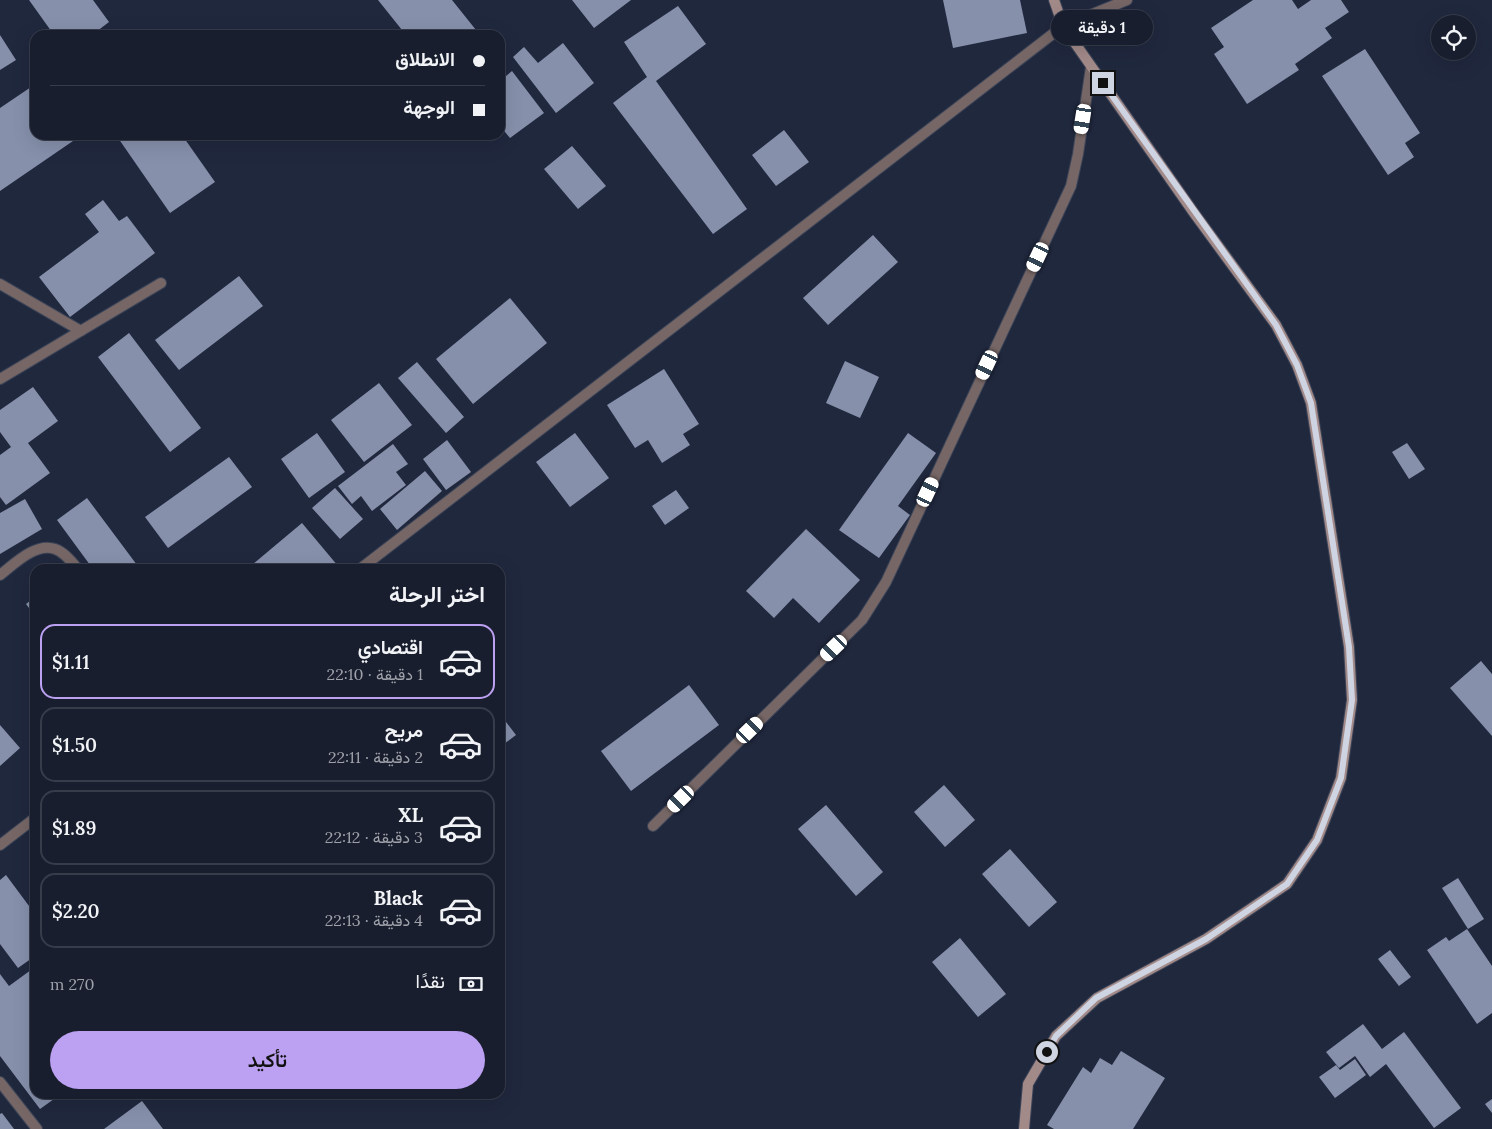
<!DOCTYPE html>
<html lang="ar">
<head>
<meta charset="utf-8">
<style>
	:root { --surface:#181e2e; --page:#212736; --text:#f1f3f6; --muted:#9fa2aa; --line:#363c4a; --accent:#bca0f2 }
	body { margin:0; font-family:Lora,Vazirmatn,serif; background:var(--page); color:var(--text); direction:rtl; height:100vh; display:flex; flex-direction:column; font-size:19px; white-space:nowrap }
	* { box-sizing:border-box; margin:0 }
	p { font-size:16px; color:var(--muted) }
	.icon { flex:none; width:28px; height:28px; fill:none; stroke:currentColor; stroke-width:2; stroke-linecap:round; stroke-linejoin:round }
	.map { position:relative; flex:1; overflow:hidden; direction:ltr }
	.panel { position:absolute; left:30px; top:564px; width:475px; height:535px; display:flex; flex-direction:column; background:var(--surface); border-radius:15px; box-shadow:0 5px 20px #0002,0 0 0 1px var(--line); direction:rtl }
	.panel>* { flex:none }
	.top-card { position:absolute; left:30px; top:30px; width:475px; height:110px; border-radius:15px; box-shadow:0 5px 20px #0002,0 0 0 1px var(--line); direction:rtl; display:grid; align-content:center; height:110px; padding:0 20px; background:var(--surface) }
	.tools { position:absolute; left:1431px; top:15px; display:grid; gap:10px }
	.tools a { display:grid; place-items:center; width:45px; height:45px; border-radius:50%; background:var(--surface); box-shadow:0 5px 20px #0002,0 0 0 1px var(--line); font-size:25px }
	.end { position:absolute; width:22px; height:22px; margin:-11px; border:6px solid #cfd4e3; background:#111; box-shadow:0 0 0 2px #111 }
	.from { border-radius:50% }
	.bubble { position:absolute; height:35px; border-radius:18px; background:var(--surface); box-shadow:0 5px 20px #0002,0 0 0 1px var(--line); font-size:16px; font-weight:600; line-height:35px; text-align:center; direction:rtl }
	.car { position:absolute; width:15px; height:30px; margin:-15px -8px; border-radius:6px; box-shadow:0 0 4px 1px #0007; background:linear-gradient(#fff 24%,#345 0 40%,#fff 0 76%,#345 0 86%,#fff 0) }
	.top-card b { display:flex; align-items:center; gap:18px; height:48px; font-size:19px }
	.top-card b+b { border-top:1px solid var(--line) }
	.top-card i { width:12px; height:12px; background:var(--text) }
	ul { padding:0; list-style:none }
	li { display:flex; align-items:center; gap:15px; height:75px; margin:0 10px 8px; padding:0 10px; border:2px solid var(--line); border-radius:15px }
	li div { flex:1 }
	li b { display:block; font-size:19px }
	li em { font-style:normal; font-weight:600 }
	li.on { border-color:var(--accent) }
	li>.icon { width:45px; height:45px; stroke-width:1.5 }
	h2 { padding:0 20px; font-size:22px; line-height:60px }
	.pay { display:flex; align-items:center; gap:12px; height:55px; padding:0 20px; font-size:19px }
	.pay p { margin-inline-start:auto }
	.cta { display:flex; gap:10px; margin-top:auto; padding:10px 20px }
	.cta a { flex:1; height:58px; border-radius:30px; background:var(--accent); color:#111; font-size:20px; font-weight:600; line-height:58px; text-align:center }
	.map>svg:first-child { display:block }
	.building { fill:#8690ab }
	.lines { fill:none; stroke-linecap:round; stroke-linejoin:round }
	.lane-casing { stroke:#3c4458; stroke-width:12 }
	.street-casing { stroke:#3c4458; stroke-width:12 }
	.secondary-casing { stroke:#3c4458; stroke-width:12 }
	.lane { stroke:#766766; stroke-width:10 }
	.street { stroke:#766766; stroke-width:10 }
	.secondary { stroke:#a28a89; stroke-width:10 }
	.route { stroke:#cfd4e3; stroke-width:6 }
</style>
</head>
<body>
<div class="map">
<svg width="1492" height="1129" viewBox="0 0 1492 1129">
	<rect width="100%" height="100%" fill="#20283e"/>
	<path class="building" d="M 29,0 L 93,0 L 109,22 L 92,35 L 54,35 Z
		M 378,0 L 452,0 L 480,35 L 406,35 Z
		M 572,0 L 631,0 L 594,28 Z
		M 943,0 L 1020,0 L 1027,33 L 953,48 Z
		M 1253,0 L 1292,0 L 1298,9 L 1311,0 L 1341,0 L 1349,12 L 1325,28 L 1332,38 L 1295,64 L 1299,70 L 1247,104 L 1214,54 L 1224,47 L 1211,28 Z
		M 678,6 L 706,44 L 656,81 L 747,209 L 713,234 L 613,103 L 647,77 L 624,42 Z
		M 0,35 L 16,60 L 0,70 Z
		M 563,43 L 594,83 L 556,113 L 513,57 L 524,47 L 538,63 Z
		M 1365,49 L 1420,133 L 1405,143 L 1414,157 L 1388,175 L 1322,76 Z
		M 512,71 L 544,113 L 510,138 L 500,126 L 500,81 Z
		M 34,85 L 35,135 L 69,135 L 73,141 L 0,191 L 0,108 Z
		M 784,130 L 809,162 L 776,186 L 752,155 Z
		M 116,135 L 182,135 L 215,182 L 170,213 Z
		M 572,146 L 606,186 L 578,209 L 544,169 Z
		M 103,200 L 119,221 L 127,216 L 155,253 L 70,317 L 39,277 L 99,232 L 85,214 Z
		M 873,235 L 898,262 L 828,325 L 803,298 Z
		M 239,276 L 263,306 L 179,370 L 155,340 Z
		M 510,298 L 547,343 L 473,404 L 436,359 Z
		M 129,333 L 201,428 L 170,452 L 98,357 Z
		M 845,361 L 879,377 L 860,418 L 826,403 Z
		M 417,362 L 464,417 L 446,433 L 398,378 Z
		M 664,369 L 699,424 L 683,434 L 690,445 L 662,463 L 648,440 L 635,448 L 607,405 Z
		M 379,383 L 412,425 L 364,462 L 331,420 Z
		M 33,387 L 58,421 L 28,443 L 50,473 L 6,505 L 0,497 L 0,455 L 11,447 L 0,432 L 0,410 Z
		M 317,433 L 345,472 L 309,498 L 281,459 Z
		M 575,433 L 609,478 L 570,507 L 536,462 Z
		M 908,433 L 936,453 L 898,506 L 910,515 L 879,558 L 839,530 Z
		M 447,440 L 471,472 L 446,490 L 423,459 Z
		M 1407,443 L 1425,469 L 1409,479 L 1392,452 Z
		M 393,444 L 408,464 L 396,472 L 406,485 L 372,511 L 361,496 L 352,504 L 338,486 Z
		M 229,457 L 252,487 L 168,548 L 145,517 Z
		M 425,471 L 442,491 L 397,530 L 380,509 Z
		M 335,488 L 363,519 L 340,539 L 312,508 Z
		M 676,490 L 689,508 L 665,525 L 652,506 Z
		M 87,498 L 140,569 L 93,569 L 57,520 Z
		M 25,499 L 42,529 L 0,554 L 0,513 Z
		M 302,523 L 338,566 L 335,569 L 247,569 Z
		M 806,529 L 860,580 L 819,623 L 793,598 L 774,618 L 746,591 Z
		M 35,597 L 35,616 L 26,604 Z
		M 1481,661 L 1492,674 L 1492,736 L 1450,688 Z
		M 689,685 L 719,725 L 631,791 L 601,751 Z
		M 500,714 L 516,735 L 500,747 Z
		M 0,725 L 20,748 L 0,766 Z
		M 944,785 L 975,820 L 945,847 L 914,812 Z
		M 826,805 L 883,872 L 856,896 L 798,829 Z
		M 1010,849 L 1057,902 L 1029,927 L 982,874 Z
		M 6,875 L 35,914 L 35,956 L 18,968 L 0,944 L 0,880 Z
		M 1458,878 L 1484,919 L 1468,929 L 1442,888 Z
		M 1467,929 L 1492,966 L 1492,1013 L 1477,1024 L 1427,950 L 1446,937 L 1449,941 Z
		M 960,938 L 1006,994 L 978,1017 L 932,962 Z
		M 1390,950 L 1411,977 L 1399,986 L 1378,959 Z
		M 35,967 L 35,1094 L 61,1094 L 40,1109 L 0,1056 L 0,974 L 9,986 Z
		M 1363,1024 L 1382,1049 L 1404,1032 L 1461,1108 L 1434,1128 L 1386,1064 L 1370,1077 L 1355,1056 L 1339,1068 L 1326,1052 Z
		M 1121,1051 L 1165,1078 L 1133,1129 L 1054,1129 L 1047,1125 L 1083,1067 L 1091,1073 L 1100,1058 L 1112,1065 Z
		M 1355,1059 L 1366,1075 L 1335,1098 L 1319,1077 L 1336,1065 L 1340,1070 Z
		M 1492,1099 L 1492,1113 L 1485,1104 Z
		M 142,1101 L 163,1129 L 104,1129 Z
		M 2,1113 L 14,1129 L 0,1129 L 0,1114 Z"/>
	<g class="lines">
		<defs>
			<path id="lane" d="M 0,284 L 81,331
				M 0,379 L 161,283
				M 0,575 C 14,564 36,542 55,549 C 64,552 71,561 78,569"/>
			<path id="street" d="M 360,569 L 1063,26 L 1127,0
				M 653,826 L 862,620 L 886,582 L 1071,186 L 1078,154 L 1091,67
				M 0,845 L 35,818
				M 0,1082 L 37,1129"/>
			<path id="secondary" d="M 1024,1129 L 1028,1084 L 1056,1036 L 1097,998 L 1206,939 L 1287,884 L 1317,840 L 1341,778 L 1352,700 L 1349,647 L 1311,403 L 1297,365 L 1276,325 L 1194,213 L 1063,26 L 1054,0"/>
		</defs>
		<use href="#lane" class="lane-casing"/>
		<use href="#street" class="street-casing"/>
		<use href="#secondary" class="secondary-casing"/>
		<use href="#lane" class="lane"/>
		<use href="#street" class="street"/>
		<use href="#secondary" class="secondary"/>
	</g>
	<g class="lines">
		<path class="route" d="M 1047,1052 L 1056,1036 L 1096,998 L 1206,939 L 1287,884 L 1317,840 L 1341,778 L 1352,700 L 1349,647 L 1311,403 L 1297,365 L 1276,325 L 1103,83"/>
	</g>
</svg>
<div class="tools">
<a><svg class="icon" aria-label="locate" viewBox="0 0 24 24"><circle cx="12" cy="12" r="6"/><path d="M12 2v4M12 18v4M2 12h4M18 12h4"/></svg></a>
</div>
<i class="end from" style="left:1047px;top:1052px"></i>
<i class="end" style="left:1103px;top:83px"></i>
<div class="bubble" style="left:1051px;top:10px;width:102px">1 دقيقة</div>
<i class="car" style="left:1083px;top:119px;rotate:189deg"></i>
<i class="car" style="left:1038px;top:257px;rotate:205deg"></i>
<i class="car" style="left:987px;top:365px;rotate:205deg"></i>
<i class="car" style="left:928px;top:492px;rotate:25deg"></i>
<i class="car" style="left:834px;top:648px;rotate:226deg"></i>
<i class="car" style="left:750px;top:730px;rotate:46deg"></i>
<i class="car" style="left:681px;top:799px;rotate:225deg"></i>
<div class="top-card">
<b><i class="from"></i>الانطلاق</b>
<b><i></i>الوجهة</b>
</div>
<section class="panel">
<h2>اختر الرحلة</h2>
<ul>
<li class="on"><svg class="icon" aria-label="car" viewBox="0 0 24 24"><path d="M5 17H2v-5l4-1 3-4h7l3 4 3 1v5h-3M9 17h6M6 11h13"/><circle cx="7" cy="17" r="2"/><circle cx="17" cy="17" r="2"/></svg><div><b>اقتصادي</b><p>1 دقيقة · 22:10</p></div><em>$1.11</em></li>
<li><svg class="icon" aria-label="car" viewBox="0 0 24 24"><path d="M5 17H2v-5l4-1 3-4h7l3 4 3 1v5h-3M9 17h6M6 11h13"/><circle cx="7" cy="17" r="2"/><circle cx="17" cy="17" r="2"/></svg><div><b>مريح</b><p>2 دقيقة · 22:11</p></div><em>$1.50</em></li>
<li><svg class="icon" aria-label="car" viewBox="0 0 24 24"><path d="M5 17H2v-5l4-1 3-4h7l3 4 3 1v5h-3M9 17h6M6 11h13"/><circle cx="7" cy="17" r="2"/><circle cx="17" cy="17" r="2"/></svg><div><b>XL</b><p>3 دقيقة · 22:12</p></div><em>$1.89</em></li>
<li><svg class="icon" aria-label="car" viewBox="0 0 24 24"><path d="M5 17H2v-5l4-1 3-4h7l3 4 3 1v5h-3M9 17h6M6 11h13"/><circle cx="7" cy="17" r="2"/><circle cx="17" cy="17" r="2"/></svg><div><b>Black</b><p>4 دقيقة · 22:13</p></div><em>$2.20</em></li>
</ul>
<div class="pay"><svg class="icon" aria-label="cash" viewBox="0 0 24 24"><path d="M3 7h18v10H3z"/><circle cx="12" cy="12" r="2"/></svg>نقدًا<p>270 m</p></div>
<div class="cta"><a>تأكيد</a></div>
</section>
</div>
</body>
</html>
